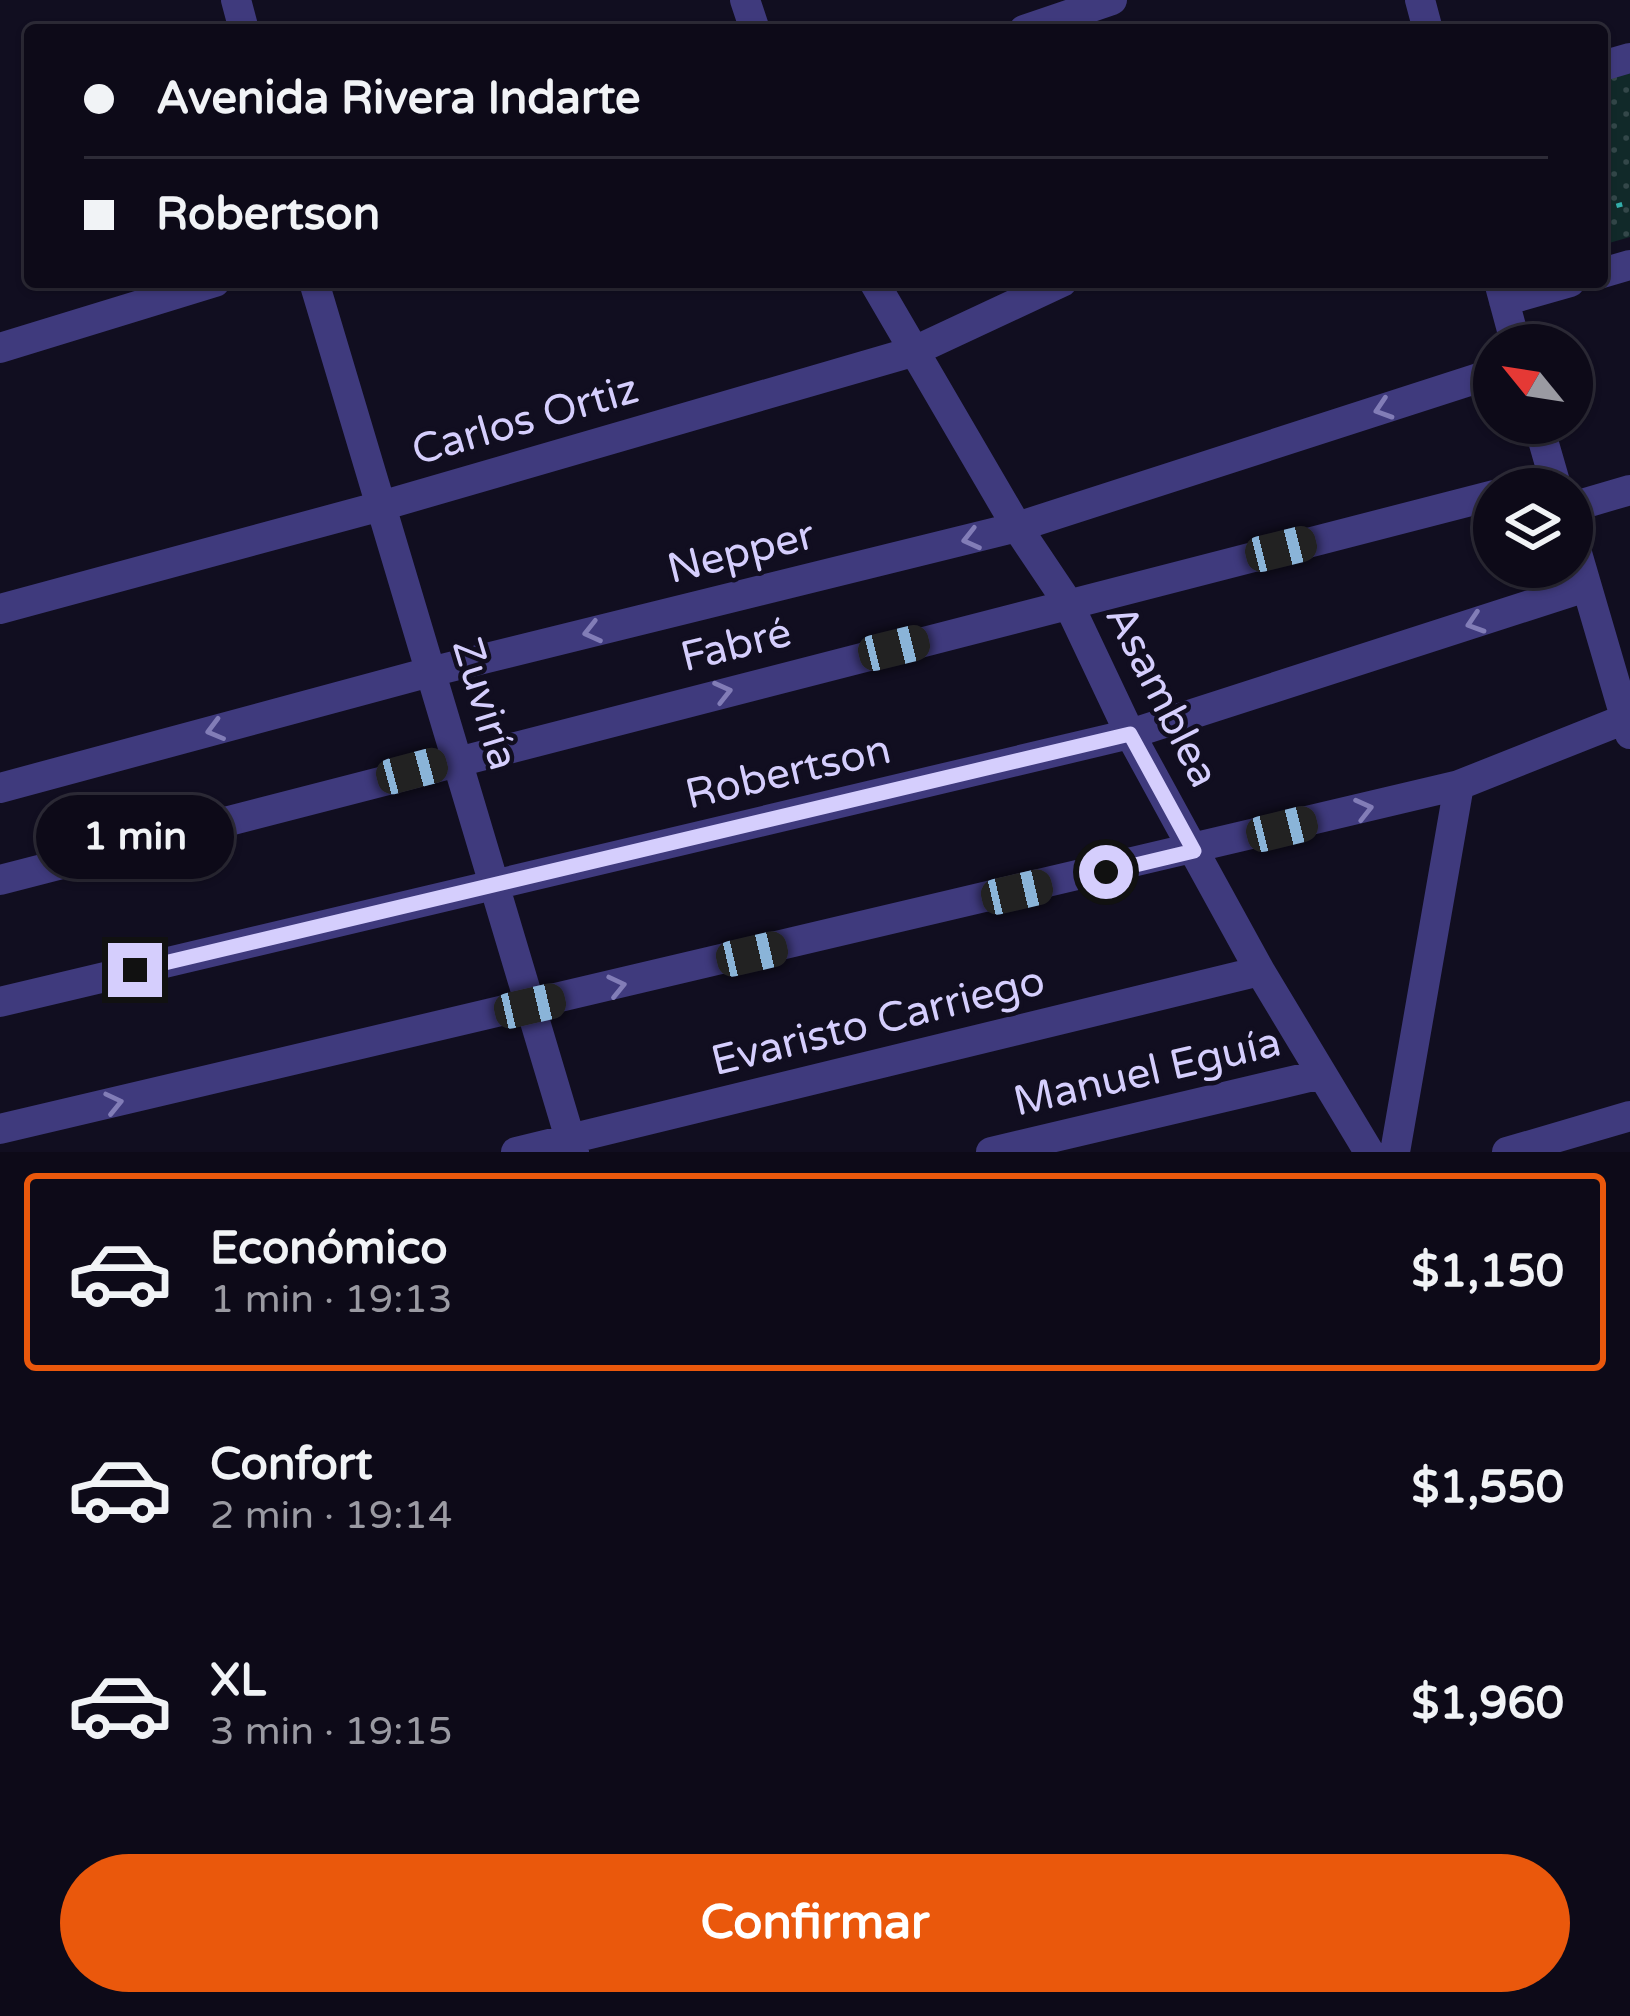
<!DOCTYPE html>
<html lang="es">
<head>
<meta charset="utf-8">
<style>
	:root { --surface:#0d0a18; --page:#161321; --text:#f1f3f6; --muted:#9a9aa2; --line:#2d2b37; --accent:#ea580c }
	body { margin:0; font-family:"Varela Round",sans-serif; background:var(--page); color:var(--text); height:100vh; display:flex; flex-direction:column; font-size:45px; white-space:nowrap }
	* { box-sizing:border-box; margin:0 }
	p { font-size:39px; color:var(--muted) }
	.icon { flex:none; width:66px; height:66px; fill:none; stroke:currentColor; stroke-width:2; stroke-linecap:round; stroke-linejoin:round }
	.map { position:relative; height:1152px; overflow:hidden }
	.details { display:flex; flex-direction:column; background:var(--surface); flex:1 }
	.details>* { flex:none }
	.top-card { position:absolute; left:24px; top:24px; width:1584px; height:264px; border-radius:12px; box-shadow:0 3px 9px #0004,0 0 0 3px var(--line); display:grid; align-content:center; height:264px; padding:0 60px; background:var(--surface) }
	.needle { width:78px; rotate:300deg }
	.controls { position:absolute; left:1473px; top:324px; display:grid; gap:24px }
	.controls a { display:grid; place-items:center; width:120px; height:120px; border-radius:50%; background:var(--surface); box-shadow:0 3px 9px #0004,0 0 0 3px var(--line); font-size:60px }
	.end { position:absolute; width:54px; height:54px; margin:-27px; border:15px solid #d5cefd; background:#111; box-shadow:0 0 0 6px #111 }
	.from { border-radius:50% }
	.bubble { position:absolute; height:84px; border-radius:42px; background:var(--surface); box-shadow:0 3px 9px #0004,0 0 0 3px var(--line); font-size:39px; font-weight:700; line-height:84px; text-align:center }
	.car { position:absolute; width:36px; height:72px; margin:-36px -18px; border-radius:15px; box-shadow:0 0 9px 3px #0007; background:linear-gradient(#222 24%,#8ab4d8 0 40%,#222 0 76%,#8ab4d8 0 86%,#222 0) }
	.top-card b { display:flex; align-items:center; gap:42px; height:114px; font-size:45px }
	.top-card b+b { border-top:3px solid var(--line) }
	.top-card i { width:30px; height:30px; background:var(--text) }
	ul { padding:21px 0 0; list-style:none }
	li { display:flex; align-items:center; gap:36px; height:198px; margin:0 24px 18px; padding:0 36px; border:6px solid transparent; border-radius:12px }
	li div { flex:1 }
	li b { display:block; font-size:45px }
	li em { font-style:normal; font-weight:700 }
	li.on { border-color:var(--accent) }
	li>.icon { width:108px; height:108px; stroke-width:1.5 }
	.action { display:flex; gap:24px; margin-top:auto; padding:24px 60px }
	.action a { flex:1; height:138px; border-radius:72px; background:var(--accent); color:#fff; font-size:48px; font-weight:700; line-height:138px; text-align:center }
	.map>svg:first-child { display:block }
	.green { fill:url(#green-dots) }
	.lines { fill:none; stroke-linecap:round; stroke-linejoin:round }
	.path { stroke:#33adaa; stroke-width:4.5; stroke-dasharray:6 9; stroke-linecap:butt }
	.minor { stroke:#3f3a7d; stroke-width:30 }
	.oneway { stroke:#827db7 }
	.route { stroke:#d5cefd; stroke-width:15 }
	.labels { text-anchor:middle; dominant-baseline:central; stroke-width:9; stroke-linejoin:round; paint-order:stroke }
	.street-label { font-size:42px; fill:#d5cefd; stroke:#110e20 }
</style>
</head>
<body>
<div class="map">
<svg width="1630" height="1152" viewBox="0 0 1630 1152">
	<defs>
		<pattern id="green-dots" width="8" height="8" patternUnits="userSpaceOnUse" patternTransform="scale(3)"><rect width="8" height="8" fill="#112929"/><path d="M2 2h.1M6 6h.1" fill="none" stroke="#334749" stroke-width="1.8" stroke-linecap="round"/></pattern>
	</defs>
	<rect width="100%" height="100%" fill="#110e20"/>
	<path class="green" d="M 1630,60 L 1630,237 L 1602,245 L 1602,67 Z"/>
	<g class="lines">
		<path class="path" d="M 1602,210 L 1630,202"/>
		<path class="minor" d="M 236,0 L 244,30
			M 745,0 L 755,30
			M 1420,0 L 1428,30
			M 1024,30 L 1112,0
			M 1602,66 L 1630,58
			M 1602,273 L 1630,265
			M 314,282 L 574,1152
			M 874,282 L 1017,527 L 1068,603 L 1130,734 L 1194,851 L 1260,971 L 1369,1152
			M 1499,282 L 1516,345
			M 1504,301 L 1570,282
			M 0,348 L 215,282
			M 1538,423 L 1557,489
			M 1517,489 L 1553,480
			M 1572,507 L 1630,490
			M 1572,536 L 1630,734
			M 0,609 L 381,506 L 912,352 L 1062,282
			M 0,788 L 430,672 L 1017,527 L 1494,373
			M 0,880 L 1494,495
			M 0,1002 L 1130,734 L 1586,587
			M 0,1129 L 1459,785 L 1630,717
			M 516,1152 L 1260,971
			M 991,1152 L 1322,1074
			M 1395,1152 L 1459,785
			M 1507,1152 L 1630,1116"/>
	</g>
	<defs><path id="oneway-chevron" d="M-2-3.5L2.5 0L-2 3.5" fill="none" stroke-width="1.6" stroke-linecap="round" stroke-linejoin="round" transform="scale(3)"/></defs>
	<g class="oneway">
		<use href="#oneway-chevron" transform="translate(1383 409) rotate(162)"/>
		<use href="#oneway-chevron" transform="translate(971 539) rotate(166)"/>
		<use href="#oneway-chevron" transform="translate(1475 623) rotate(162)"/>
		<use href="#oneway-chevron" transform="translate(592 632) rotate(166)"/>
		<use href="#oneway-chevron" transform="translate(723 692) rotate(-14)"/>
		<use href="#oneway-chevron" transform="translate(215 730) rotate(165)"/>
		<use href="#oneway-chevron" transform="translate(1364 809) rotate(-14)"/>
		<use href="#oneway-chevron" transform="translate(617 986) rotate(-13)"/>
		<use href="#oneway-chevron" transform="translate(114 1103) rotate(-13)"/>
	</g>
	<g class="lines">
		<path class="route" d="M 135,970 L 1130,734 L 1194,851 L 1106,872"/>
	</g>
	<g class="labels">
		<g class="street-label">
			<text transform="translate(525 420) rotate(-16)">Carlos Ortiz</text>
			<text transform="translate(741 552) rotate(-14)">Nepper</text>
			<text transform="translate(736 645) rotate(-14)">Fabré</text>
			<text transform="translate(1162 696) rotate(63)">Asamblea</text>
			<text transform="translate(485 704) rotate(73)">Zuviría</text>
			<text transform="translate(788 772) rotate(-13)">Robertson</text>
			<text transform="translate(878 1021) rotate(-14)">Evaristo Carriego</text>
			<text transform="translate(1147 1072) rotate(-13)">Manuel Eguía</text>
		</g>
	</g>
</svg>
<div class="controls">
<a><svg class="needle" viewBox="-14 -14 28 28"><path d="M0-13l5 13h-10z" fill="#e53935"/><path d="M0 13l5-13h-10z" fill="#9a9aa2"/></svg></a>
<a><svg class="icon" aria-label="layers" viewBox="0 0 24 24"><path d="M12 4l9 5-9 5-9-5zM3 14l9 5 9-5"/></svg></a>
</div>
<i class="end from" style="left:1106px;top:872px"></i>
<i class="end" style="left:135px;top:970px"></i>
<div class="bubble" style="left:36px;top:795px;width:198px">1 min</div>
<i class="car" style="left:1281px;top:549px;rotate:76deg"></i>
<i class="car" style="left:894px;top:648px;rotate:76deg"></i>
<i class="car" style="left:412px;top:771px;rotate:75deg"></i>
<i class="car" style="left:1282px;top:829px;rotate:76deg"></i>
<i class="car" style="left:1017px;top:892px;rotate:77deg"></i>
<i class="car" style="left:752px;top:954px;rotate:77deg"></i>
<i class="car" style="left:530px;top:1006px;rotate:77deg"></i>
<div class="top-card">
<b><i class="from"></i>Avenida Rivera Indarte</b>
<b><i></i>Robertson</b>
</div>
</div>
<section class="details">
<ul>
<li class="on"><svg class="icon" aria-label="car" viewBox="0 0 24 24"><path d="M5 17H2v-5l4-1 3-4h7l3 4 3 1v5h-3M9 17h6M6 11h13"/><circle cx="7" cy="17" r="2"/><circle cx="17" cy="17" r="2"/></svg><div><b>Económico</b><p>1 min · 19:13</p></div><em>$1,150</em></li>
<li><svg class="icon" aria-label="car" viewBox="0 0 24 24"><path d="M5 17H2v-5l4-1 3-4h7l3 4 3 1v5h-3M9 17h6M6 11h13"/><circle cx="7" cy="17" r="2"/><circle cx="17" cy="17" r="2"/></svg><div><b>Confort</b><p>2 min · 19:14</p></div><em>$1,550</em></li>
<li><svg class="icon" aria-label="car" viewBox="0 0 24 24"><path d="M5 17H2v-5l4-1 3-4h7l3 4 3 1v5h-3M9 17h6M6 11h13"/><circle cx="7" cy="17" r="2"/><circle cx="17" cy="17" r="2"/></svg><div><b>XL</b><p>3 min · 19:15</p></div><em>$1,960</em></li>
</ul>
<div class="action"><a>Confirmar</a></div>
</section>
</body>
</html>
